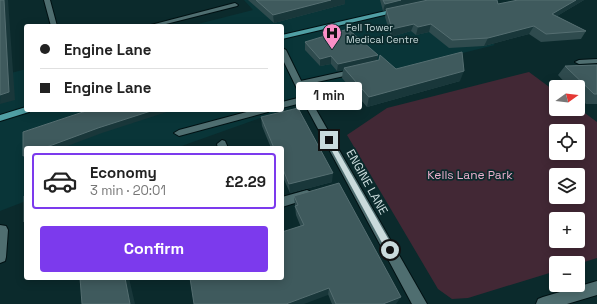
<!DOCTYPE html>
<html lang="en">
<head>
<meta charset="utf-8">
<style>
	:root { --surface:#fff; --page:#f2f2f2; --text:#222; --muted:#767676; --line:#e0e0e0; --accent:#7c3aed }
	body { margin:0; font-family:"Space Grotesk",sans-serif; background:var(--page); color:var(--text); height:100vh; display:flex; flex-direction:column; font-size:15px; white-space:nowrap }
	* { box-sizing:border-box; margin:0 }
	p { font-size:13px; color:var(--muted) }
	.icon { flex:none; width:22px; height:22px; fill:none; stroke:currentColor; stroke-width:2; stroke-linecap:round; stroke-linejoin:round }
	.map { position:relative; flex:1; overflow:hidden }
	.sheet { position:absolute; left:24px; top:146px; width:260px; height:134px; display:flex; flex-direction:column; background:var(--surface); border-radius:4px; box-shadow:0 2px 10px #0003 }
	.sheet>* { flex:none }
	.banner { position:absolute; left:24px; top:24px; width:260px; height:88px; border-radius:4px; box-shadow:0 2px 10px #0003; display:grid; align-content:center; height:88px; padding:0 16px; background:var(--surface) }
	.needle { width:26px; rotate:75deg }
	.tools { position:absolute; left:549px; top:80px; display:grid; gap:8px }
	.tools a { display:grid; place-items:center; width:36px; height:36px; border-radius:4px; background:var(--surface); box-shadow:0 2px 10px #0003; font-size:20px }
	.end { position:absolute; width:18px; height:18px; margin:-9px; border:5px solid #cadbdc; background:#111; box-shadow:0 0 0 2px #111 }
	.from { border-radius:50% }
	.bubble { position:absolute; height:28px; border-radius:4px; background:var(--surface); box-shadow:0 2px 10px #0003; font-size:13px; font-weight:700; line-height:28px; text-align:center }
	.banner b { display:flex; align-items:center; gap:14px; height:38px; font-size:15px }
	.banner b+b { border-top:1px solid var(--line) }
	.banner i { width:10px; height:10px; background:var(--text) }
	ul { padding:7px 0 0; list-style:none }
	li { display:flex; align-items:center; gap:12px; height:56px; margin:0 8px 6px; padding:0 8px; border:2px solid transparent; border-radius:4px }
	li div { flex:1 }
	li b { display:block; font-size:15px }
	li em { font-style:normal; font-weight:700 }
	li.active { border-color:var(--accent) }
	li>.icon { width:36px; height:36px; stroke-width:1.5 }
	.action { display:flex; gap:8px; margin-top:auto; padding:8px 16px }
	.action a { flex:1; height:46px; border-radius:4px; background:var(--accent); color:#fff; font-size:16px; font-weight:700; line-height:46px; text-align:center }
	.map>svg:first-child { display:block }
	.built { fill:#093538 }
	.green { fill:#422835; fill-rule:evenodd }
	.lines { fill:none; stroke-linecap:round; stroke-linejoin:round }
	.service-casing { stroke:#001113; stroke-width:2 }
	.minor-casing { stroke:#001113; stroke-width:2 }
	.tertiary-casing { stroke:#001113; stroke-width:2 }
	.primary-casing { stroke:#001113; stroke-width:2 }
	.service { fill:#4f6e70; fill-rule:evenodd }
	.minor { fill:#4f6e70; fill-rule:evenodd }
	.tertiary { fill:#4f6e70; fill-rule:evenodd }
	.primary { fill:#509fa4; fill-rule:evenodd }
	.wall { fill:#2f4b4e }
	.shaded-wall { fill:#19373a }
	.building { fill:#3f5a5d; stroke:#556e71 }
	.route { fill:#cadbdc }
	.labels { text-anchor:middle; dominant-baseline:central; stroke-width:3.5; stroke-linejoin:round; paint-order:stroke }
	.far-poi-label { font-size:10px; fill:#cadbdc; stroke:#0b2a2c; text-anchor:start }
	.park-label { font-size:12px; fill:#edb0ce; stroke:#0b2a2c }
	.street-label { font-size:12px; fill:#cadbdc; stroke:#0b2a2c }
</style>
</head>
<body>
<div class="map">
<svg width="597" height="304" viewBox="0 0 597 304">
	<rect width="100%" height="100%" fill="#0b2a2c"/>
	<path class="built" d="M 244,0 L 497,0 L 443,12 L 495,45 L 398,69 L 176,148 L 26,148 L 26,201 L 0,211 L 0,76 L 26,69 L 26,110 L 282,110 L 282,26 L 190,26 L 253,10 Z"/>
	<path class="green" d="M 529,72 L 556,92 L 556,109 L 578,108 L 597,122 L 597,258 L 578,264 L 556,263 L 556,271 L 468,298 L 452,299 L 438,289 L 347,135 L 387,108 ZM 556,131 L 578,131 L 578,153 L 556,153 ZM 556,175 L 578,175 L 578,197 L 556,197 ZM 556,219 L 578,219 L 578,241 L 556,241 Z"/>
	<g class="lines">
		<defs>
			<path id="service" d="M 44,0 L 50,0 L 57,26 L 51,26 Z
				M 235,3 L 238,5 L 237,6 L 158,26 L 147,26 Z
				M 597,59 L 597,63 L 579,64 L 575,62 L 579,60 Z
				M 355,69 L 358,69 L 358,73 L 299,86 L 295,84 L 296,82 Z
				M 306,96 L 310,99 L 309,101 L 282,108 L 282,102 Z
				M 254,110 L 269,110 L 268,112 L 179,136 L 174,133 L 179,130 Z"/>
			<path id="minor" d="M 282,48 L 286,50 L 310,99 L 427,304 L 412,304 L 302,99 L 282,58 Z
				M 222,140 L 225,141 L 228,148 L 218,148 L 217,144 Z
				M 307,190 L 311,192 L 313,195 L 311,198 L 282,207 L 282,197 Z
				M 0,225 L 6,226 L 8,230 L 6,257 L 5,261 L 0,263 Z"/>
			<path id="tertiary" d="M 597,281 L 597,295 L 567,304 L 536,304 L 538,299 L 543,297 Z"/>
			<path id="primary" d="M 399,8 L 402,10 L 401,11 L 282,39 L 282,35 Z
				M 26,107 L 26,110 L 30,110 L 29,112 L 0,121 L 0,115 Z"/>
		</defs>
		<use href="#service" class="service-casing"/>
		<use href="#minor" class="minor-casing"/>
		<use href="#tertiary" class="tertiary-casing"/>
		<use href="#primary" class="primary-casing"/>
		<use href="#service" class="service"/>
		<use href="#minor" class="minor"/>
		<use href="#tertiary" class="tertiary"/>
		<use href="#primary" class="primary"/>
	</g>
	<path class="wall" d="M 248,0 L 345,0 L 345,4 L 274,23 Z
		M 380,0 L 497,0 L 498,4 L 518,0 L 584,0 L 557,16 L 586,31 L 581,39 L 541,42 L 529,34 L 484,46 L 449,48 L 429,32 L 416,35 L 411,31 L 391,37 L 385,17 L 386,11 L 383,11 Z
		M 305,42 L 378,55 L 376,61 L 396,69 L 460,81 L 367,107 L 342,78 L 343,70 L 337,71 L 331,64 L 320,66 L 305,50 Z
		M 597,65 L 597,104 L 586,104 L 578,96 L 578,87 L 569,87 L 558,75 L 565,66 Z
		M 261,117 L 332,182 L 290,193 L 282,175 L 282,148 L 271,148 L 262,126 Z
		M 294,196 L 396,304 L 332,304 L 296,215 Z"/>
	<path class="shaded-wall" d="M 4,0 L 8,0 L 15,100 L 0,104 Z
		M 331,0 L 345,0 L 345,4 L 274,23 L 273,15 Z
		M 401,0 L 434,0 L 386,9 L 386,11 L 383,11 L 385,4 Z
		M 576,0 L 584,0 L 547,22 L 552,14 Z
		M 414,24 L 411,31 L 391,37 L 392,29 Z
		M 431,24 L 429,32 L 416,35 L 418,27 Z
		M 534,26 L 529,34 L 484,46 L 488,38 Z
		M 378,55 L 376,62 L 344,68 L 343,70 L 337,71 L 338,64 Z
		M 331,56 L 331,64 L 320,66 L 320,59 Z
		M 464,71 L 460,81 L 367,107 L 369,97 Z
		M 154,110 L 173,110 L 102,133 L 62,148 L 44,148 L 98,128 Z
		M 26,155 L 26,159 L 23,156 Z
		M 333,173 L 332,182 L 290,193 L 289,184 Z
		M 125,278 L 129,278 L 135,304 L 130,304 Z
		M 329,288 L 328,295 L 304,304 L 286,304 Z
		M 401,297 L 396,304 L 383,304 Z"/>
	<path class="building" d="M 0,0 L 4,0 L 9,92 L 0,95 Z
		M 256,0 L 331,0 L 273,15 Z
		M 383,0 L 401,0 L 385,4 Z
		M 428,0 L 497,0 L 498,4 L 518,0 L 576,0 L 552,14 L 586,31 L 546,34 L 534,26 L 488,38 L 452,40 L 431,24 L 418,27 L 414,24 L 392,29 L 386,9 Z
		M 348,29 L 378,55 L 338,64 L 331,56 L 320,59 L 305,42 Z
		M 462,52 L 464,71 L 369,97 L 344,68 L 379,60 L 380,55 L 396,69 Z
		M 597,65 L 597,94 L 594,94 L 565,66 Z
		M 298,108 L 333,173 L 289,184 L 282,167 L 282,148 L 274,148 L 261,117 Z
		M 89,110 L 154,110 L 98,128 L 44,148 L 26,148 L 26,155 L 23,156 L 23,132 Z
		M 339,183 L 401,297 L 383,304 L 336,304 L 329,288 L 286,304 L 194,304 L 190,278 L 282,278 L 282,232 L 304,225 L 295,206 L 298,205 L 294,196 Z
		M 26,195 L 26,221 L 24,222 L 24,196 Z
		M 80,278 L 125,278 L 130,304 L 82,304 Z"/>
	<path class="route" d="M 329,138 L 331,139 L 393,247 L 393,252 L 387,252 L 326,140 Z"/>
	<defs>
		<symbol id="hospital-pin" viewBox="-11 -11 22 30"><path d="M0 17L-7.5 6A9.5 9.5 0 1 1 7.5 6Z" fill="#fa8fc7" stroke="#0b2a2c"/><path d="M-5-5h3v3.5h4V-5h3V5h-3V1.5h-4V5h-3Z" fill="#111"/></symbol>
	</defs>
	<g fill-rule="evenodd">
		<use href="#hospital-pin" x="321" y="22" width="22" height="30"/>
	</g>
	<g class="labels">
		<g class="far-poi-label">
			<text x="346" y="27">Fell Tower<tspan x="346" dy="12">Medical Centre</tspan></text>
		</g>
		<g class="park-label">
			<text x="470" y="175">Kells Lane Park</text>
		</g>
		<g class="street-label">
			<text transform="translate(367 182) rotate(61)">ENGINE LANE</text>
		</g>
	</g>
</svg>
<div class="tools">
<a><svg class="needle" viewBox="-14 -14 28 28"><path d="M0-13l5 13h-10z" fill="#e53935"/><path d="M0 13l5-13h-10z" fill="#767676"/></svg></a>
<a><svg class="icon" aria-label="locate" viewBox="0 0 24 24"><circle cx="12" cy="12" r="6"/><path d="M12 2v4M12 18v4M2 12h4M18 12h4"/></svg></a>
<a><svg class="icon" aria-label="layers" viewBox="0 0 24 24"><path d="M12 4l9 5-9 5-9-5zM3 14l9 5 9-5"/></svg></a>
<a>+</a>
<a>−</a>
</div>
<i class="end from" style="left:390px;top:250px"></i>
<i class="end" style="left:329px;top:140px"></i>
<div class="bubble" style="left:296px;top:82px;width:66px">1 min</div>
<div class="banner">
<b><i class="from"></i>Engine Lane</b>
<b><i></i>Engine Lane</b>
</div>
<section class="sheet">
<ul>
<li class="active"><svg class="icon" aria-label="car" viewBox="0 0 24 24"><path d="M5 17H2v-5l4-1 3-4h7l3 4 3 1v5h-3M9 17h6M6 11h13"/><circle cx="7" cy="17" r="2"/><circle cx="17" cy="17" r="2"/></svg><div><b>Economy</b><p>3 min · 20:01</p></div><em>£2.29</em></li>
</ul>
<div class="action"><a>Confirm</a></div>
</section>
</div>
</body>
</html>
